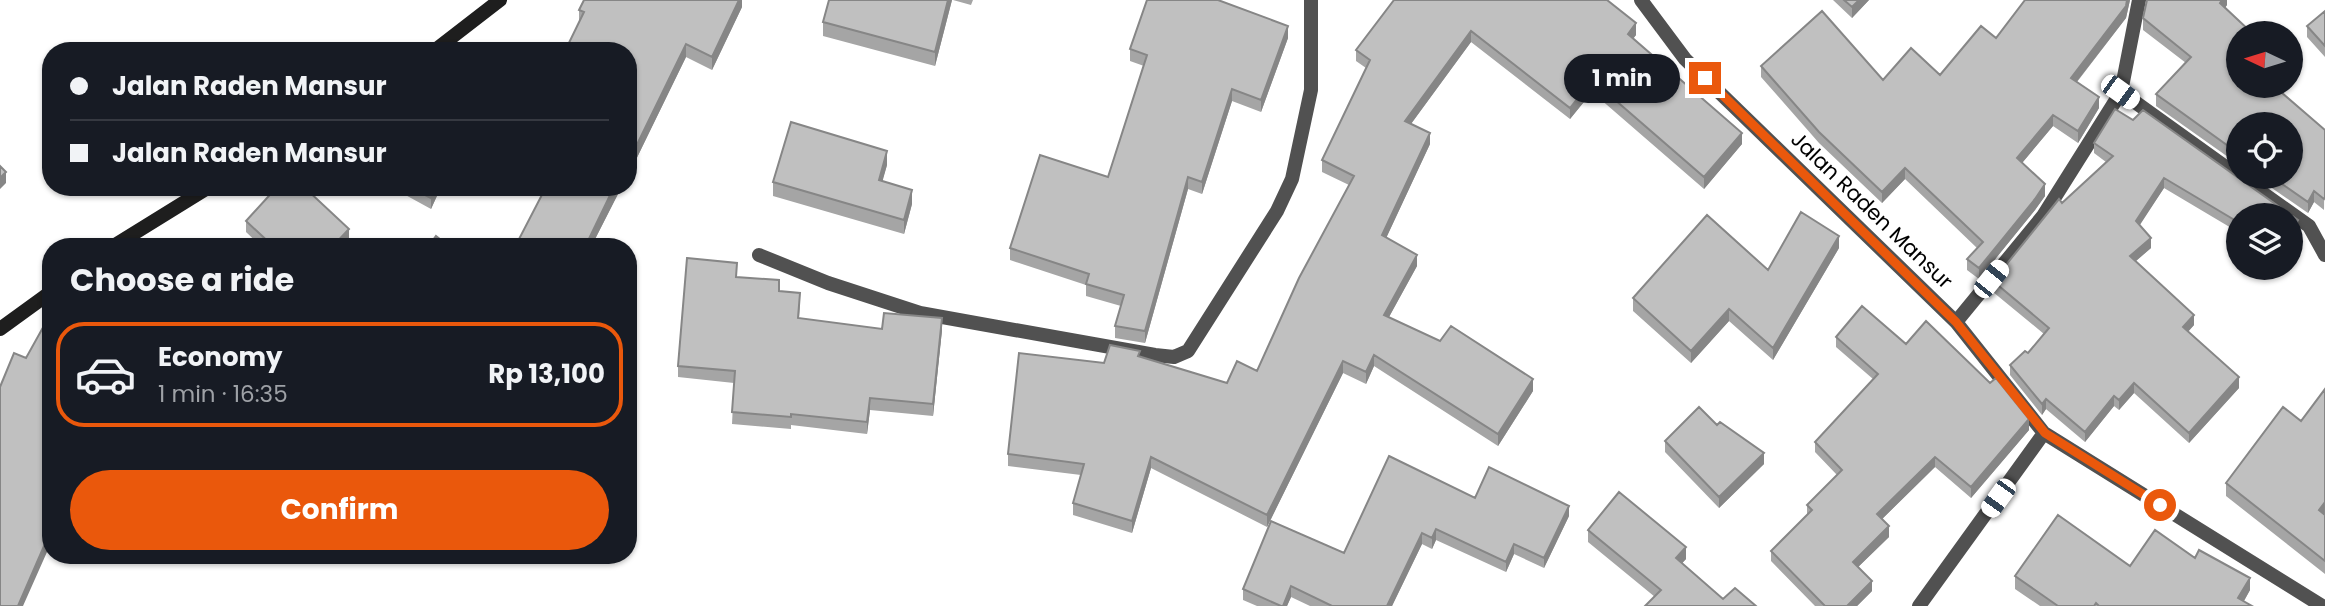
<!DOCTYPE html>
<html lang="en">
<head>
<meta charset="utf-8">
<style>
	:root { --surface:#171b24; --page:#242831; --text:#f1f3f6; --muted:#9ea1a6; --line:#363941; --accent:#ea580c }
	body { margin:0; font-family:Poppins,sans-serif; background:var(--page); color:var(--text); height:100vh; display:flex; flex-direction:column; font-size:26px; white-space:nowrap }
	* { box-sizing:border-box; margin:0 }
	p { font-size:23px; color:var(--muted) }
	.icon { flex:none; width:38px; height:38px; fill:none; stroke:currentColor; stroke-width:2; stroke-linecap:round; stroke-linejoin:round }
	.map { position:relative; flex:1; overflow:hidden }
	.sheet { position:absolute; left:42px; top:238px; width:595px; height:326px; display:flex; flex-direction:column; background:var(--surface); border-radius:28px; box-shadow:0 2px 5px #0004 }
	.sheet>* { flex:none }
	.top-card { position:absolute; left:42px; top:42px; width:595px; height:154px; border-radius:28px; box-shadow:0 2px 5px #0004; display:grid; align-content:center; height:154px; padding:0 28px; background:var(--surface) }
	.needle { width:46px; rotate:274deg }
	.controls { position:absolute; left:2226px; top:21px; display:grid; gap:14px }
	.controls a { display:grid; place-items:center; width:77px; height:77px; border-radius:50%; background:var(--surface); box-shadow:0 2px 5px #0004; font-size:35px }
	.end { position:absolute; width:32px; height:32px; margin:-16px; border:9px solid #ea580c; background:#fff; box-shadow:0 0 0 4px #fff }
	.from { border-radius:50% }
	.bubble { position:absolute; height:49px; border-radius:24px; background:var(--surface); box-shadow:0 2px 5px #0004; font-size:23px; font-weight:700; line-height:49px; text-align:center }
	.car { position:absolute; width:21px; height:42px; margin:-21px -10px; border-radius:9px; box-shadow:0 0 5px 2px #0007; background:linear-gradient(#fff 24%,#345 0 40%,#fff 0 76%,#345 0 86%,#fff 0) }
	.top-card b { display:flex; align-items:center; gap:24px; height:66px; font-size:26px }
	.top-card b+b { border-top:2px solid var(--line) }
	.top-card i { width:18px; height:18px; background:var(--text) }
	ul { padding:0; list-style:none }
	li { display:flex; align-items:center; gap:21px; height:105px; margin:0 14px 10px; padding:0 14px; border:4px solid transparent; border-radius:28px }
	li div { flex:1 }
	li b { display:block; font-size:26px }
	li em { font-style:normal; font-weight:700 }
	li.active { border-color:var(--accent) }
	li>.icon { width:63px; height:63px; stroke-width:1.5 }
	h2 { padding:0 28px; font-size:32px; line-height:84px }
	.action { display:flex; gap:14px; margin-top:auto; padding:14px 28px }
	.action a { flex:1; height:80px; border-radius:42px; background:var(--accent); color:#fff; font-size:28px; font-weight:700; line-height:80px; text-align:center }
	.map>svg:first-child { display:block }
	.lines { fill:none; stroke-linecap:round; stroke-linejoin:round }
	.street { stroke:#515151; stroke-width:14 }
	.secondary { stroke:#1e1e1e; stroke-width:14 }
	.wall { fill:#a5a5a5 }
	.shaded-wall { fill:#868686 }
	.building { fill:#c0c0c0; stroke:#868686; stroke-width:2 }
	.route { stroke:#ea580c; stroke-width:9 }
	.labels { text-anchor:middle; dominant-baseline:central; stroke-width:5; stroke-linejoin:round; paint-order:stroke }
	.street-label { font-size:21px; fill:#000; stroke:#fff }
</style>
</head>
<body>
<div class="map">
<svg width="2325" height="606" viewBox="0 0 2325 606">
	<rect width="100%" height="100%" fill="#fff"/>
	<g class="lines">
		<path class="street" d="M 1641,0 L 1685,59 L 1956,322 L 2044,433 L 2322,606
			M 2139,0 L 2121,92 L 2238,176
			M 2240,177 L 2309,226 L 2325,255
			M 759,255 L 828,283 L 920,313 L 1155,355 L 1174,357 L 1188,351 L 1277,211 L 1292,179 L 1311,90 L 1311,0
			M 1956,322 L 2043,216 L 2121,92
			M 1919,606 L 2044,433"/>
		<path class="secondary" d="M 434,51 L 500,0
			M 112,247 L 209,187
			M 0,329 L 51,292"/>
	</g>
	<path class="wall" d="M 742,0 L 742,7 L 712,70 L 686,57 L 628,176 L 628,51 L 579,22 L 579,10 Z
		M 829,0 L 952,0 L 935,66 L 823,36 L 823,22 Z
		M 953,0 L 973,0 L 971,5 Z
		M 1394,0 L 1636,35 L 1633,39 L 1742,144 L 1704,189 L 1592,92 L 1570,119 L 1471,42 L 1411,124 L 1430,144 L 1386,238 L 1417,266 L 1389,317 L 1533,391 L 1498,446 L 1374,366 L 1366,384 L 1343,373 L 1267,527 L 1151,468 L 1132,533 L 1073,515 L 1073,503 L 1081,475 L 1008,466 L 1008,454 L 1104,363 L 1140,357 L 1227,383 L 1257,371 L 1349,185 L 1322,172 L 1322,160 L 1366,68 L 1356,61 L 1356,50 Z
		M 1833,0 L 1869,0 L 1852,18 Z
		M 2025,0 L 2130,0 L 2126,18 L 2077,82 L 2099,108 L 2078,143 L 2053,126 L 2022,163 L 2045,196 L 2035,210 L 1979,279 L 1967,270 L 1967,259 L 1977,248 L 1905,179 L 1882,203 L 1819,143 L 1761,77 L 1761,66 L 1883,80 L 1940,75 L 1996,38 Z
		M 2227,0 L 2227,5 L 2225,8 L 2238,86 L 2325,130 L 2324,210 L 2314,202 L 2308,213 L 2256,177 L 2291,177 L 2238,124 L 2238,164 L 2156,106 L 2156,94 L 2186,63 L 2143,30 L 2143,18 Z
		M 1222,2 L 1288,38 L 1261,112 L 1232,101 L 1202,194 L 1188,189 L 1145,343 L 1115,338 L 1115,326 L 1121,306 L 1086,296 L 1086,285 L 1010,260 L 1010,248 L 1108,177 L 1144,66 L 1130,61 L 1130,49 Z
		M 2325,11 L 2325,57 L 2307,37 L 2307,26 Z
		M 2094,143 L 2298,230 L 2238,215 L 2238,232 L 2164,188 L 2139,225 L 2151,248 L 2136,261 L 2194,325 L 2188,332 L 2239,388 L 2189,443 L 2134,393 L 2119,410 L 2114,406 L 2085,442 L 2046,409 L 2042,415 L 2010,375 L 2010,365 L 2028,353 L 2044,334 L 1993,292 L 1993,281 L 2062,203 L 2106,162 L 2094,153 Z
		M 887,165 L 882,181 L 912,204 L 904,234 L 773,196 L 773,182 Z
		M 384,187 L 441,187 L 431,209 L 400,192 L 399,194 Z
		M 546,187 L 623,187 L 619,194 L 618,194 L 591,247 L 518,247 L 518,241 Z
		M 246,221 L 349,239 L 342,247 L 262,247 L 246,232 Z
		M 1839,248 L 1773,360 L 1729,321 L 1691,363 L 1633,311 L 1633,298 L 1768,270 Z
		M 737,277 L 779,291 L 800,305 L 799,318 L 882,329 L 942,330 L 933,416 L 870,410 L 867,434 L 791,425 L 791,429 L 732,424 L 734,383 L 678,377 L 678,366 Z
		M 1836,337 L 1906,344 L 2029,430 L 1971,498 L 1935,467 L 1882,519 L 1889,537 L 1858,567 L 1872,591 L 1857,606 L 1815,606 L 1771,561 L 1771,551 L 1807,515 L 1807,505 L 1837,475 L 1815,452 L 1815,442 L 1873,379 L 1836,347 Z
		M 2325,389 L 2325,574 L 2226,496 L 2226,483 L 2301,421 Z
		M 1717,425 L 1764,464 L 1719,508 L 1665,452 L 1665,441 Z
		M 1475,498 L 1569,516 L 1544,568 L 1514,554 L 1506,572 L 1436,540 L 1432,549 L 1422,544 L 1392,606 L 1310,606 L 1291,597 L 1287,606 L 1257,606 L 1243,600 L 1243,589 L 1344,553 Z
		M 1588,530 L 1686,559 L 1682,563 L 1723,599 L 1756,606 L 1655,597 L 1588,542 Z
		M 2195,558 L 2250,590 L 2244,601 L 2252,606 L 2040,606 L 2015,589 L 2015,576 L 2130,566 Z"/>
	<path class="shaded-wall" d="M 739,0 L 742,0 L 742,7 L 712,70 L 712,57 Z
		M 948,0 L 952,0 L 935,66 L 935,52 Z
		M 1859,0 L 1869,0 L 1852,18 L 1852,7 Z
		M 2127,0 L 2130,0 L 2126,18 L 2071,89 L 2071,78 Z
		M 2222,0 L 2227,0 L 2227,5 L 2220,14 L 2220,3 Z
		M 1636,23 L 1636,35 L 1628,45 L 1628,34 Z
		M 1288,26 L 1288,38 L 1261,112 L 1261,100 Z
		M 1471,31 L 1471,42 L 1405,132 L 1405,121 Z
		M 686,44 L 686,57 L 628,176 L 628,163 Z
		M 1592,80 L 1592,92 L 1570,119 L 1570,108 Z
		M 1232,89 L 1232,101 L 1202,194 L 1202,182 Z
		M 2099,97 L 2099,108 L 2078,143 L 2078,131 Z
		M 2053,115 L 2053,126 L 2017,169 L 2017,158 Z
		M 1430,133 L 1430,144 L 1382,247 L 1382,235 Z
		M 1742,133 L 1742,144 L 1704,189 L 1704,177 Z
		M 887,151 L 887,165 L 879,194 L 879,180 Z
		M 1905,168 L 1905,179 L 1882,203 L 1882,192 Z
		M 6,172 L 6,183 L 0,189 L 0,178 Z
		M 1188,177 L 1188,189 L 1145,343 L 1145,331 Z
		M 2164,178 L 2164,188 L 2136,231 L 2136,221 Z
		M 2045,184 L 2045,196 L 2035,210 L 1979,279 L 1979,268 Z
		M 436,187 L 441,187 L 431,209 L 431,198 Z
		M 614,187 L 618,187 L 618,194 L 591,247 L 585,247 Z
		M 912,190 L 912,204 L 904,234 L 904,220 Z
		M 2314,191 L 2314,202 L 2308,213 L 2308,202 Z
		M 2298,220 L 2298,230 L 2291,242 L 2291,232 Z
		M 349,229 L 349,239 L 342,247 L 332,247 Z
		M 1839,236 L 1839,248 L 1773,360 L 1773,348 Z
		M 2151,238 L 2151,248 L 2130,266 L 2130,256 Z
		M 1417,255 L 1417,266 L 1384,326 L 1384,315 Z
		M 1729,309 L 1729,321 L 1691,363 L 1691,351 Z
		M 2194,315 L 2194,325 L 2183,337 L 2183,327 Z
		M 942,318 L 942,330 L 933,416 L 933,404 Z
		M 1374,355 L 1374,366 L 1366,384 L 1366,372 Z
		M 1343,361 L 1343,373 L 1267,527 L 1267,515 Z
		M 2239,377 L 2239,388 L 2189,443 L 2189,433 Z
		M 1533,379 L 1533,391 L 1498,446 L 1498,434 Z
		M 2134,383 L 2134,393 L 2119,410 L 2119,400 Z
		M 2114,396 L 2114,406 L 2085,442 L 2085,432 Z
		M 870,398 L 870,410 L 867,434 L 867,422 Z
		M 2046,399 L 2046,409 L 2042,415 L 2042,404 Z
		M 2029,419 L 2029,430 L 1971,498 L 1971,487 Z
		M 1764,453 L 1764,464 L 1719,508 L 1719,497 Z
		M 1151,457 L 1151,468 L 1132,533 L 1132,521 Z
		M 1935,457 L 1935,467 L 1877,524 L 1877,514 Z
		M 2325,502 L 2325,515 L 2319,510 Z
		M 1569,506 L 1569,516 L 1544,568 L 1544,558 Z
		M 1889,526 L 1889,537 L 1853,572 L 1853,562 Z
		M 1436,529 L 1436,540 L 1432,549 L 1432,538 Z
		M 51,530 L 51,543 L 23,606 L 18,606 Z
		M 1422,533 L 1422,544 L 1392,606 L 1387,606 Z
		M 1514,544 L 1514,554 L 1506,572 L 1506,562 Z
		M 1686,547 L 1686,559 L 1676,570 L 1676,558 Z
		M 2250,578 L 2250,590 L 2241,606 L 2238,598 Z
		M 1872,581 L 1872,591 L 1857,606 L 1847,606 Z
		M 1291,586 L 1291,597 L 1287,606 L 1283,606 Z"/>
	<path class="building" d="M 584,0 L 739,0 L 712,57 L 686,44 L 628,163 L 628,51 L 565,51 L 584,12 L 579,10 Z
		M 829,0 L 948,0 L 935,52 L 823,22 Z
		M 1147,0 L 1218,0 L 1288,26 L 1261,100 L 1232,89 L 1202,182 L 1188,177 L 1145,331 L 1115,326 L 1124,295 L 1086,284 L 1089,274 L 1010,248 L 1040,155 L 1108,177 L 1147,55 L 1130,49 Z
		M 1394,0 L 1607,0 L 1636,23 L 1628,34 L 1742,133 L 1704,177 L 1592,80 L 1570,108 L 1471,31 L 1405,121 L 1430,133 L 1382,235 L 1417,255 L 1384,315 L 1440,341 L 1451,326 L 1533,379 L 1498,434 L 1374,355 L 1366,372 L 1343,361 L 1267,515 L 1151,457 L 1132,521 L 1073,503 L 1084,464 L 1008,454 L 1019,353 L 1104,363 L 1110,345 L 1140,351 L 1138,356 L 1227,383 L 1237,361 L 1257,371 L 1299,278 L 1354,176 L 1322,160 L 1370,60 L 1356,50 Z
		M 1844,0 L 1859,0 L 1852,7 Z
		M 2025,0 L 2127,0 L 2126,6 L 2071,78 L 2099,97 L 2078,131 L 2053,115 L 2017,158 L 2045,184 L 2035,199 L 1979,268 L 1967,259 L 1983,242 L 1905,168 L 1882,192 L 1819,132 L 1761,66 L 1822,11 L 1883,80 L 1911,48 L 1940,75 L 1981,26 L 1996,38 Z
		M 2147,0 L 2222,0 L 2220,3 L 2252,33 L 2238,33 L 2238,86 L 2274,86 L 2325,130 L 2325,197 L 2324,199 L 2314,191 L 2308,202 L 2272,177 L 2291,177 L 2291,124 L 2238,124 L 2238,153 L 2156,94 L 2191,57 L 2143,18 Z
		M 2325,11 L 2325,46 L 2307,26 Z
		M 2115,109 L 2133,120 L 2143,110 L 2298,220 L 2291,232 L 2291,215 L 2238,215 L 2238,222 L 2164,178 L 2136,221 L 2151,238 L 2130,256 L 2194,315 L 2183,327 L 2239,377 L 2189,433 L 2134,383 L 2119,400 L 2114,396 L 2085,432 L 2046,399 L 2042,404 L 2010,365 L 2025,351 L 2028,353 L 2049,328 L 1993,281 L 2059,199 L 2062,203 L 2113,156 L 2094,143 Z
		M 791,122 L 887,151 L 879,180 L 912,190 L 904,220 L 773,182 Z
		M 0,166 L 6,172 L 0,178 Z
		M 277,187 L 304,187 L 349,229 L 332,247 L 274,247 L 246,221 Z
		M 410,187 L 436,187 L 431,198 Z
		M 546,187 L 614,187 L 585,247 L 530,247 L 518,241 Z
		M 1801,212 L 1839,236 L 1773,348 L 1729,309 L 1691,351 L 1633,298 L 1707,215 L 1768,270 Z
		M 436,236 L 450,247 L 428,247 Z
		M 687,258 L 737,263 L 736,277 L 779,280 L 779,291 L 800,293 L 798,318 L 882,329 L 884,313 L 942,318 L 933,404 L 870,398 L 867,422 L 791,414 L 791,417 L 732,412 L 735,371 L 678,366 Z
		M 1862,306 L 1906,344 L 1926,321 L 1990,383 L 1996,378 L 2029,419 L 1971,487 L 1935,457 L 1877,514 L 1889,526 L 1853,562 L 1872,581 L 1847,606 L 1825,606 L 1771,551 L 1812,510 L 1807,505 L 1842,470 L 1815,442 L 1878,374 L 1836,337 Z
		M 51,313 L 51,530 L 18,606 L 0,606 L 0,387 L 14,353 L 26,358 Z
		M 2325,389 L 2325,502 L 2319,510 L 2325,515 L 2325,561 L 2226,483 L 2283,407 L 2301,421 Z
		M 1699,407 L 1717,425 L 1720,422 L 1764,453 L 1719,497 L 1665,441 Z
		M 1389,456 L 1475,498 L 1489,467 L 1569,506 L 1544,558 L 1514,544 L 1506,562 L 1436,529 L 1432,538 L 1422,533 L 1387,606 L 1332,606 L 1291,586 L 1283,606 L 1281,606 L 1243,589 L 1271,521 L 1344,553 Z
		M 1619,492 L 1686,547 L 1676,558 L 1723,599 L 1735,588 L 1756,606 L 1645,606 L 1661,590 L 1588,530 Z
		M 2058,515 L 2130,566 L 2155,530 L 2195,558 L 2199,550 L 2250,578 L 2238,598 L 2252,606 L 2099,606 L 2096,603 L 2094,606 L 2058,606 L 2015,576 Z"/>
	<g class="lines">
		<path class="route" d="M 1705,78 L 1956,322 L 2045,433 L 2160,505"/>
	</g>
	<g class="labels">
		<g class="street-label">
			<text transform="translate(1872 210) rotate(44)">Jalan Raden Mansur</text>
		</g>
	</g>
</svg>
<div class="controls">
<a><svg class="needle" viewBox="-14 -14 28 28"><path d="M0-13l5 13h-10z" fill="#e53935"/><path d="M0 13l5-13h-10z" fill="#9ea1a6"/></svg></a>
<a><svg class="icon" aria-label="locate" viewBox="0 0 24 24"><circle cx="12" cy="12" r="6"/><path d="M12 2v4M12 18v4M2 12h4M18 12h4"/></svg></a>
<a><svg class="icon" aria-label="layers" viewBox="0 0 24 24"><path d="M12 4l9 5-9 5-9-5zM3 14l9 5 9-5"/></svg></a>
</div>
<i class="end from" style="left:2160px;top:505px"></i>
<i class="end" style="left:1705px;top:78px"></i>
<div class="bubble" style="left:1564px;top:54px;width:116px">1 min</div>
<i class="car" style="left:2120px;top:92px;rotate:126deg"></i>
<i class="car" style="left:1991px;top:279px;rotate:39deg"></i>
<i class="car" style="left:1998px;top:498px;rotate:216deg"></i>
<div class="top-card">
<b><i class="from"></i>Jalan Raden Mansur</b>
<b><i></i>Jalan Raden Mansur</b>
</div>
<section class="sheet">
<h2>Choose a ride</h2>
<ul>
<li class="active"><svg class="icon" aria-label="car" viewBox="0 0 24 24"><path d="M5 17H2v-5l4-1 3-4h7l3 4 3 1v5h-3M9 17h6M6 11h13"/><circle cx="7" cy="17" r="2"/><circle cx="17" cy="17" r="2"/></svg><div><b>Economy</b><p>1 min · 16:35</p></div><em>Rp 13,100</em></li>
</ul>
<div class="action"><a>Confirm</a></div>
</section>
</div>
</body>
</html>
